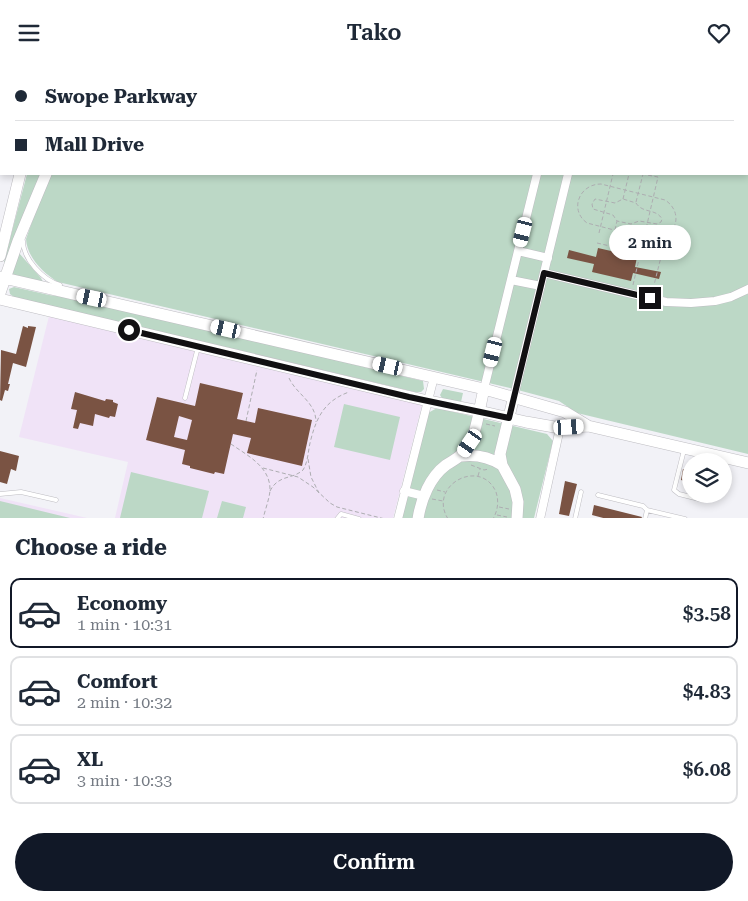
<!DOCTYPE html>
<html lang="en">
<head>
<meta charset="utf-8">
<style>
	:root { --surface:#fff; --page:#f2f2f3; --text:#1f2937; --muted:#747a83; --line:#e0e1e3; --accent:#111827 }
	body { margin:0; font-family:"Roboto Serif",serif; background:var(--page); color:var(--text); height:100vh; display:flex; flex-direction:column; font-size:19px; white-space:nowrap }
	* { box-sizing:border-box; margin:0 }
	p { font-size:16px; color:var(--muted) }
	.icon { flex:none; width:28px; height:28px; fill:none; stroke:currentColor; stroke-width:2; stroke-linecap:round; stroke-linejoin:round }
	.map { position:relative; height:453px; overflow:hidden }
	.details { display:flex; flex-direction:column; background:var(--surface); flex:1 }
	.details>* { flex:none }
	.top-card { position:absolute; left:0px; top:0px; width:749px; height:110px; box-shadow:0 2px 8px #0003; display:grid; align-content:center; height:110px; padding:0 15px; background:var(--surface) }
	.fabs { position:absolute; left:682px; top:388px; display:grid; gap:10px }
	.fabs a { display:grid; place-items:center; width:50px; height:50px; border-radius:50%; background:var(--surface); box-shadow:0 2px 8px #0003; font-size:25px }
	.end { position:absolute; width:22px; height:22px; margin:-11px; border:6px solid #111012; background:#fff; box-shadow:0 0 0 2px #fff }
	.from { border-radius:50% }
	.bubble { position:absolute; height:35px; border-radius:18px; background:var(--surface); box-shadow:0 2px 8px #0003; font-size:16px; font-weight:600; line-height:35px; text-align:center }
	.car { position:absolute; width:15px; height:30px; margin:-15px -8px; border-radius:6px; box-shadow:0 0 4px 1px #0007; background:linear-gradient(#fff 24%,#345 0 40%,#fff 0 76%,#345 0 86%,#fff 0) }
	.top-card b { display:flex; align-items:center; gap:18px; height:48px; font-size:19px }
	.top-card b+b { border-top:1px solid var(--line) }
	.top-card i { width:12px; height:12px; background:var(--text) }
	ul { padding:0; list-style:none }
	li { display:flex; align-items:center; gap:15px; height:70px; margin:0 10px 8px; padding:0 5px; border:2px solid var(--line); border-radius:10px }
	li div { flex:1 }
	li b { display:block; font-size:19px }
	li em { font-style:normal; font-weight:600 }
	li.on { border-color:var(--accent) }
	li>.icon { width:45px; height:45px; stroke-width:1.5 }
	h2 { padding:0 15px; font-size:22px; line-height:60px }
	.cta { display:flex; gap:10px; margin-top:auto; padding:10px 15px }
	.cta a { flex:1; height:58px; border-radius:30px; background:var(--accent); color:#fff; font-size:20px; font-weight:600; line-height:58px; text-align:center }
	header { display:flex; justify-content:space-between; align-items:center; height:65px; padding:0 15px; background:var(--surface); font-size:22px; font-weight:600 }
	.map>svg:first-child { display:block }
	.education { fill:#f0e3f7 }
	.green { fill:#bcd8c6 }
	.building { fill:#7a5343; fill-rule:evenodd }
	.lines { fill:none; stroke-linecap:round; stroke-linejoin:round }
	.lane-casing { stroke:#bebdc2; stroke-width:5 }
	.street-casing { stroke:#bebdc2; stroke-width:9 }
	.secondary-casing { stroke:#bebdc2; stroke-width:12 }
	.path { stroke:#adadb1; stroke-width:1; stroke-dasharray:4 2.5; stroke-linecap:butt }
	.lane { stroke:#fff; stroke-width:4 }
	.street { stroke:#fff; stroke-width:8 }
	.secondary { stroke:#fff; stroke-width:11 }
	.route { stroke:#111012; stroke-width:6 }
</style>
</head>
<body>
<header><svg class="icon" aria-label="menu" viewBox="0 0 24 24"><path d="M4 6h16M4 12h16M4 18h16"/></svg>Tako<svg class="icon" aria-label="heart" viewBox="0 0 24 24"><path d="M12 20l-8-8c-3-5 5-10 8-4 3-6 11-1 8 4z"/></svg></header>
<div class="map">
<svg width="748" height="454" viewBox="0 0 748 454">
	<rect width="100%" height="100%" fill="#f2f2f7"/>
	<path class="education" d="M 49,251 L 422,340 L 393,453 L 115,453 L 128,397 L 19,372 Z
		M 0,433 L 87,453 L 0,453 Z"/>
	<path class="green" d="M 81,0 L 748,0 L 748,389 L 577,348 L 559,336 L 514,324 L 58,217 C 43,208 27,192 26,174 L 49,109 L 748,109 L 748,1 L 80,1 Z
		M 27,109 L 41,109 L 7,198 L 4,197 Z
		M 19,188 L 41,213 L 43,217 L 12,210 Z
		M 14,222 L 49,230 L 78,234 L 423,316 L 424,324 L 421,327 L 415,327 L 14,232 L 10,229 L 9,224 Z
		M 443,324 L 463,328 L 461,337 L 442,333 L 440,330 Z
		M 344,339 L 400,352 L 390,395 L 334,382 Z
		M 437,343 L 547,369 L 553,376 L 534,453 L 400,454 L 428,348 Z
		M 131,407 L 209,426 L 202,453 L 120,453 Z
		M 0,436 L 70,453 L 0,453 Z
		M 222,436 L 246,442 L 243,453 L 217,453 Z"/>
	<path class="building" d="M 598,183 L 637,192 L 635,202 L 661,207 L 659,214 L 633,208 L 631,216 L 592,207 L 594,199 L 567,193 L 569,185 L 596,192 Z
		M 23,261 L 28,263 L 28,261 L 36,262 L 26,302 L 13,298 L 8,319 L 10,319 L 8,326 L 5,325 L 2,336 L 0,335 L 1,285 L 16,289 Z
		M 200,318 L 243,328 L 237,354 L 255,358 L 258,343 L 312,355 L 302,401 L 247,388 L 251,373 L 233,369 L 224,409 L 215,407 L 214,409 L 190,403 L 190,401 L 182,399 L 185,385 L 146,375 L 157,332 L 195,341 ZM 179,351 L 192,355 L 187,375 L 174,372 Z
		M 75,327 L 105,336 L 106,334 L 113,335 L 113,337 L 118,339 L 115,352 L 110,351 L 109,353 L 95,349 L 93,361 L 80,358 L 78,364 L 73,363 L 77,345 L 71,344 Z
		M 0,386 L 19,391 L 16,406 L 11,404 L 7,419 L 0,417 Z
		M 683,404 L 691,406 L 691,418 L 681,415 Z
		M 565,416 L 577,419 L 569,451 L 559,449 Z
		M 594,440 L 642,452 L 641,454 L 607,454 L 592,450 Z"/>
	<g class="lines">
		<defs>
			<path id="lane" d="M 23,176 C 23,194 43,215 60,220
				M 185,333 L 198,282
				M 684,385 L 674,425 L 679,429 L 703,435
				M 0,429 L 21,427 L 56,435
				M 598,430 L 643,441 L 647,445 L 685,454
				M 337,454 L 341,449 L 359,454
				M 575,454 L 581,427
				M 645,454 L 647,445"/>
			<path id="street" d="M 520,0 L 521,1
				M 562,1 L 562,0
				M 518,186 L 548,193
				M 544,208 L 666,237 L 691,238 L 715,236 L 731,232 L 748,224
				M 511,215 L 541,221
				M 484,324 L 537,109
				M 514,331 L 568,109
				M 404,426 L 424,431
				M 398,454 L 434,312
				M 540,454 L 560,363"/>
			<path id="secondary" d="M 47,1 L 47,0
				M 76,1 L 77,0
				M 0,191 L 20,109
				M 0,212 L 484,324 L 565,347 L 588,361
				M 0,228 L 18,176 L 46,109
				M 0,234 L 428,336 L 479,346 L 526,357 L 560,363 L 588,361 L 748,398
				M 514,331 L 500,389 L 502,400 L 515,424 L 518,437 L 517,454
				M 462,391 C 477,389 489,392 502,400
				M 418,454 C 421,434 430,412 446,400 C 456,394 463,390 469,380 C 477,367 480,339 484,324"/>
		</defs>
		<use href="#lane" class="lane-casing"/>
		<use href="#street" class="street-casing"/>
		<use href="#secondary" class="secondary-casing"/>
		<path class="path" d="M 623,134 L 629,109
			M 636,137 L 643,109
			M 615,165 L 617,156 L 613,150 L 593,144 L 592,139 L 595,134 L 615,138 L 623,134 L 636,138 C 643,149 656,143 662,154 L 661,157 L 657,159 L 639,156 L 631,159 L 617,156
			M 599,168 L 613,109
			M 629,168 L 631,160
			M 597,178 L 640,188
			M 616,181 L 619,166
			M 621,183 L 625,168
			M 633,220 L 658,112 L 642,109
			M 653,224 L 663,184 L 662,173 L 653,175 L 587,158 C 569,145 579,119 601,119 L 665,135 C 681,145 679,166 662,173
			M 289,313 C 296,329 316,337 316,357
			M 246,356 L 257,305
			M 486,359 L 495,361
			M 231,379 C 248,391 271,402 270,426 C 269,435 265,445 263,454
			M 308,394 L 311,412 L 319,428
			M 471,400 L 484,405 L 489,404
			M 263,403 L 298,412 L 313,422 L 330,438 L 337,442 L 385,454
			M 478,411 L 480,404
			M 437,425 L 445,427
			M 270,426 C 279,409 292,415 303,405 C 308,397 308,387 310,378 C 316,353 324,336 349,327
			M 432,434 L 443,436
			M 499,442 L 509,444
			M 497,450 L 507,452
			M 448,454 C 427,420 481,392 496,427 C 499,436 498,445 493,454"/>
		<use href="#lane" class="lane"/>
		<use href="#street" class="street"/>
		<use href="#secondary" class="secondary"/>
	</g>
	<g class="lines">
		<path class="route" d="M 129,265 L 409,332 L 509,353 L 544,208 L 650,233"/>
	</g>
</svg>
<div class="fabs">
<a><svg class="icon" aria-label="layers" viewBox="0 0 24 24"><path d="M12 4l9 5-9 5-9-5zM3 14l9 5 9-5"/></svg></a>
</div>
<i class="end from" style="left:129px;top:265px"></i>
<i class="end" style="left:650px;top:233px"></i>
<div class="bubble" style="left:609px;top:160px;width:82px">2 min</div>
<i class="car" style="left:523px;top:167px;rotate:194deg"></i>
<i class="car" style="left:92px;top:233px;rotate:282deg"></i>
<i class="car" style="left:226px;top:264px;rotate:283deg"></i>
<i class="car" style="left:493px;top:287px;rotate:194deg"></i>
<i class="car" style="left:388px;top:301px;rotate:283deg"></i>
<i class="car" style="left:569px;top:362px;rotate:87deg"></i>
<i class="car" style="left:470px;top:378px;rotate:215deg"></i>
<div class="top-card">
<b><i class="from"></i>Swope Parkway</b>
<b><i></i>Mall Drive</b>
</div>
</div>
<section class="details">
<h2>Choose a ride</h2>
<ul>
<li class="on"><svg class="icon" aria-label="car" viewBox="0 0 24 24"><path d="M5 17H2v-5l4-1 3-4h7l3 4 3 1v5h-3M9 17h6M6 11h13"/><circle cx="7" cy="17" r="2"/><circle cx="17" cy="17" r="2"/></svg><div><b>Economy</b><p>1 min · 10:31</p></div><em>$3.58</em></li>
<li><svg class="icon" aria-label="car" viewBox="0 0 24 24"><path d="M5 17H2v-5l4-1 3-4h7l3 4 3 1v5h-3M9 17h6M6 11h13"/><circle cx="7" cy="17" r="2"/><circle cx="17" cy="17" r="2"/></svg><div><b>Comfort</b><p>2 min · 10:32</p></div><em>$4.83</em></li>
<li><svg class="icon" aria-label="car" viewBox="0 0 24 24"><path d="M5 17H2v-5l4-1 3-4h7l3 4 3 1v5h-3M9 17h6M6 11h13"/><circle cx="7" cy="17" r="2"/><circle cx="17" cy="17" r="2"/></svg><div><b>XL</b><p>3 min · 10:33</p></div><em>$6.08</em></li>
</ul>
<div class="cta"><a>Confirm</a></div>
</section>
</body>
</html>
